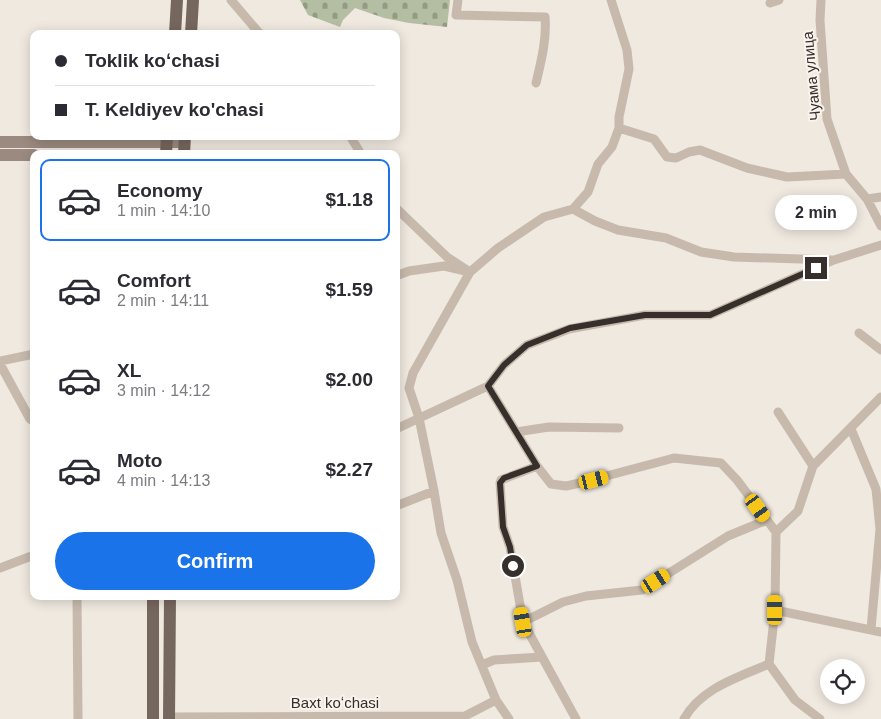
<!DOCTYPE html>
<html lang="en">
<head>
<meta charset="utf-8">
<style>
	:root { --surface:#fff; --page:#f2f2f3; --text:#2b2b33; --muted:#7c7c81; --line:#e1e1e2; --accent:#1a73e8 }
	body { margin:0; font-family:Arial,sans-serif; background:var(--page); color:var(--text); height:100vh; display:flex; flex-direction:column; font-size:19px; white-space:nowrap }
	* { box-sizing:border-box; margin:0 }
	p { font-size:16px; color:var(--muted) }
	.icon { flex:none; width:28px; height:28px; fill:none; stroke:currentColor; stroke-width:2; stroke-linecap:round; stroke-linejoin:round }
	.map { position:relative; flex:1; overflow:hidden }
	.details { position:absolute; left:30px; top:150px; width:370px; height:450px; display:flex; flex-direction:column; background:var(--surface); border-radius:10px; box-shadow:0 2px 12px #0003 }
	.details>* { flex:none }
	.guide { position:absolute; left:30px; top:30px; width:370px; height:110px; border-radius:10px; box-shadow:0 2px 12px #0003; display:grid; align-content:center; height:110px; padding:0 25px; background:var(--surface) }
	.fabs { position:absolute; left:820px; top:659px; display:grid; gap:10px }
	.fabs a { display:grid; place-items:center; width:45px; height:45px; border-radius:50%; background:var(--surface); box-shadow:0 2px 12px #0003; font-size:25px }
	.end { position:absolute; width:22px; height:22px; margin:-11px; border:6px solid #372f2b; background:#fff; box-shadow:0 0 0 2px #fff }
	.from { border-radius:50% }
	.bubble { position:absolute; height:35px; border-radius:18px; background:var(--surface); box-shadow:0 2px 12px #0003; font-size:16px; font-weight:700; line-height:35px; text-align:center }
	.car { position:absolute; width:15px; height:30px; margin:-15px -8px; border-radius:6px; box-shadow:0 0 4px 1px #0007; background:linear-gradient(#f5c518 24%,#345 0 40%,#f5c518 0 76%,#345 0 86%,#f5c518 0) }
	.guide b { display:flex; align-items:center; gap:18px; height:48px; font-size:19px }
	.guide b+b { border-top:1px solid var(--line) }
	.guide i { width:12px; height:12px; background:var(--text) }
	ul { padding:9px 0 0; list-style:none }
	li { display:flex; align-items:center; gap:15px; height:82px; margin:0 10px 8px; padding:0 15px; border:2px solid transparent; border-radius:10px }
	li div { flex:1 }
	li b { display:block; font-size:19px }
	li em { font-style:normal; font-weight:700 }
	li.active { border-color:var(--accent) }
	li>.icon { width:45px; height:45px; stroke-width:1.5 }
	.primary-button { display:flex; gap:10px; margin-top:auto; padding:10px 25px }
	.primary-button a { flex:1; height:58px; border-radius:30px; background:var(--accent); color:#fff; font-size:20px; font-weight:700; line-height:58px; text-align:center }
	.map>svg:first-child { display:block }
	.cemetery { fill:url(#cemetery-stones) }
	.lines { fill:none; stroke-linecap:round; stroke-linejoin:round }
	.minor { stroke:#c7baad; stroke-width:9 }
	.secondary { stroke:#9b8a7f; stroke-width:12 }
	.primary { stroke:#76675e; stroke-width:12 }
	.route { stroke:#372f2b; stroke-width:6 }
	.labels { text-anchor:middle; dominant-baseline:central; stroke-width:4; stroke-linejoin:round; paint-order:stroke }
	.street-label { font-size:15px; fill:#372f2b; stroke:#f8f3ec }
</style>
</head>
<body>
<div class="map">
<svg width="881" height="719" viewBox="0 0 881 719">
	<defs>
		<pattern id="cemetery-stones" width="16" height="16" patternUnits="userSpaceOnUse" patternTransform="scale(1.25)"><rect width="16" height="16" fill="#b4bea2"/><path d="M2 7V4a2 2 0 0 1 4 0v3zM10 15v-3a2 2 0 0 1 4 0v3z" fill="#939b84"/></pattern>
	</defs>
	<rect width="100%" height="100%" fill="#f0e9e0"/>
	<path class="cemetery" d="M 300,0 L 450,0 L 447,27 L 409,23 L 384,18 L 355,8 L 343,20 L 340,27 L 308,15 Z"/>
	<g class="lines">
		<path class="minor" d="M 231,0 L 260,34
			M 458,0 L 456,15 L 545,17 C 547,39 541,62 536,83
			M 821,0 L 820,20 L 827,119 L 846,174 L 867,199 L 881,226
			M 770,3 L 779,0
			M 619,128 L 654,139 L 667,157 L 676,158 L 689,152 L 700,150 L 747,168 L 787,177 L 846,174
			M 350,136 L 361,154
			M 867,199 L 881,197
			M 396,208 L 447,257 L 470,272 L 413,373 L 409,388 L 419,418 L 434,491
			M 573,209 L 595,221 L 618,230 L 666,238 L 701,252 L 734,257 L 832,260
			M 396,276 L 409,271 L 444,266 L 470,272 L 498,248 L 544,217 L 573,209 L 588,192 L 598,164 L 612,147 L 619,128 L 619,117 L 629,69 L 627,50 L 611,0
			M 859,333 L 881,350
			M 0,361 L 34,354
			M 0,364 L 30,419 L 34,422
			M 488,386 L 537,466 L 551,484 L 566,486 L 580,483 L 674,458 L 721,463 L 737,480 L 776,532
			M 778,412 L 813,466
			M 396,429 L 488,386 L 504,365 L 527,345 L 569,329 L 645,315 L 710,315 L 834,260 L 881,245
			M 851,429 L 876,489 L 880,529 L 871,629
			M 516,432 L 549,427 L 619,428
			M 537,466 L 501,480 L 500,483 L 503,527 L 510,547 L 523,622 L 576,719
			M 396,506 L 434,491 L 441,533 L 457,580 L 472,642 L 496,700 L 509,719
			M 0,568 L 34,555
			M 77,596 L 78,719
			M 775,610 L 881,632
			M 523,622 L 563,602 L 586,596 L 642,590 L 728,536 L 767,520
			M 482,665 L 494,660 L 542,657
			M 169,717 L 465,716 L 496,700
			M 684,719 C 701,688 739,677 769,664
			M 820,719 L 795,700 L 769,664 L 775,610 L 776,532 L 798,511 L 813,466 L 881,397"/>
		<path class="secondary" d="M 0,142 L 184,142
			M 0,155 L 34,155"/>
		<path class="primary" d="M 175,34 L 177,0
			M 191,34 L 193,0
			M 166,154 L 167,136
			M 184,154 L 185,136
			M 153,719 L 153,596
			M 169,719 L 170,596"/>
	</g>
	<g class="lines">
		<path class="route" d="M 513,566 L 510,547 L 503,527 L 500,483 L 504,478 L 537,466 L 488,386 L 504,365 L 527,345 L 570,328 L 645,315 L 710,315 L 816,268"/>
	</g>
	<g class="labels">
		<g class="street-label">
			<text transform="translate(811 76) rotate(-95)">Чуама улица</text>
			<text x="335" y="702">Baxt koʻchasi</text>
		</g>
	</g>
</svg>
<div class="fabs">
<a><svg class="icon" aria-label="locate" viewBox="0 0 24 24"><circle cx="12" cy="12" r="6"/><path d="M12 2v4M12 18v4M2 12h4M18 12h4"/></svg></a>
</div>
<i class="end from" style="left:513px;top:566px"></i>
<i class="end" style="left:816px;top:268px"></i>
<div class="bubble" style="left:775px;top:195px;width:82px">2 min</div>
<i class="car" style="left:594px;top:480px;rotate:76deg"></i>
<i class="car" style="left:758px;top:508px;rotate:144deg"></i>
<i class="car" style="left:656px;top:581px;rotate:57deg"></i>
<i class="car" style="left:775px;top:610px;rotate:0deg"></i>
<i class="car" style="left:523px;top:622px;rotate:350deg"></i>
<div class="guide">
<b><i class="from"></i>Toklik koʻchasi</b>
<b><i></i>T. Keldiyev ko'chasi</b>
</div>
<section class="details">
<ul>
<li class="active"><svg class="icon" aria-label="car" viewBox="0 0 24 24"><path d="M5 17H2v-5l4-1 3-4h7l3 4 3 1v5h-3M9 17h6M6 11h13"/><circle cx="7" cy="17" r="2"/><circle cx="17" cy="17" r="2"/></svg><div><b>Economy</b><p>1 min · 14:10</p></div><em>$1.18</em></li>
<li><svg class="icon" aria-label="car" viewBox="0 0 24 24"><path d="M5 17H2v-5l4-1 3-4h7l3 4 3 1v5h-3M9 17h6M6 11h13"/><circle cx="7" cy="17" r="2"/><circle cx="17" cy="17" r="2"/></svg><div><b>Comfort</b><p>2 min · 14:11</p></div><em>$1.59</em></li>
<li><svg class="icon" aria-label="car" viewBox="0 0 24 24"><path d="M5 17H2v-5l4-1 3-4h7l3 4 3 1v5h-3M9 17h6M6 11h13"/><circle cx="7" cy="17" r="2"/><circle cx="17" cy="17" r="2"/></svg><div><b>XL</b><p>3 min · 14:12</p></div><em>$2.00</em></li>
<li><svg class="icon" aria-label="car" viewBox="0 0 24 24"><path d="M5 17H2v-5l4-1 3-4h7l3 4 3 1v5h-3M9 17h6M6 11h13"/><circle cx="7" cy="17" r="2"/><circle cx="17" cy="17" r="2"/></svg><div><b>Moto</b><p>4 min · 14:13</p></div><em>$2.27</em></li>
</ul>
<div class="primary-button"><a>Confirm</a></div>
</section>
</div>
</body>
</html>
